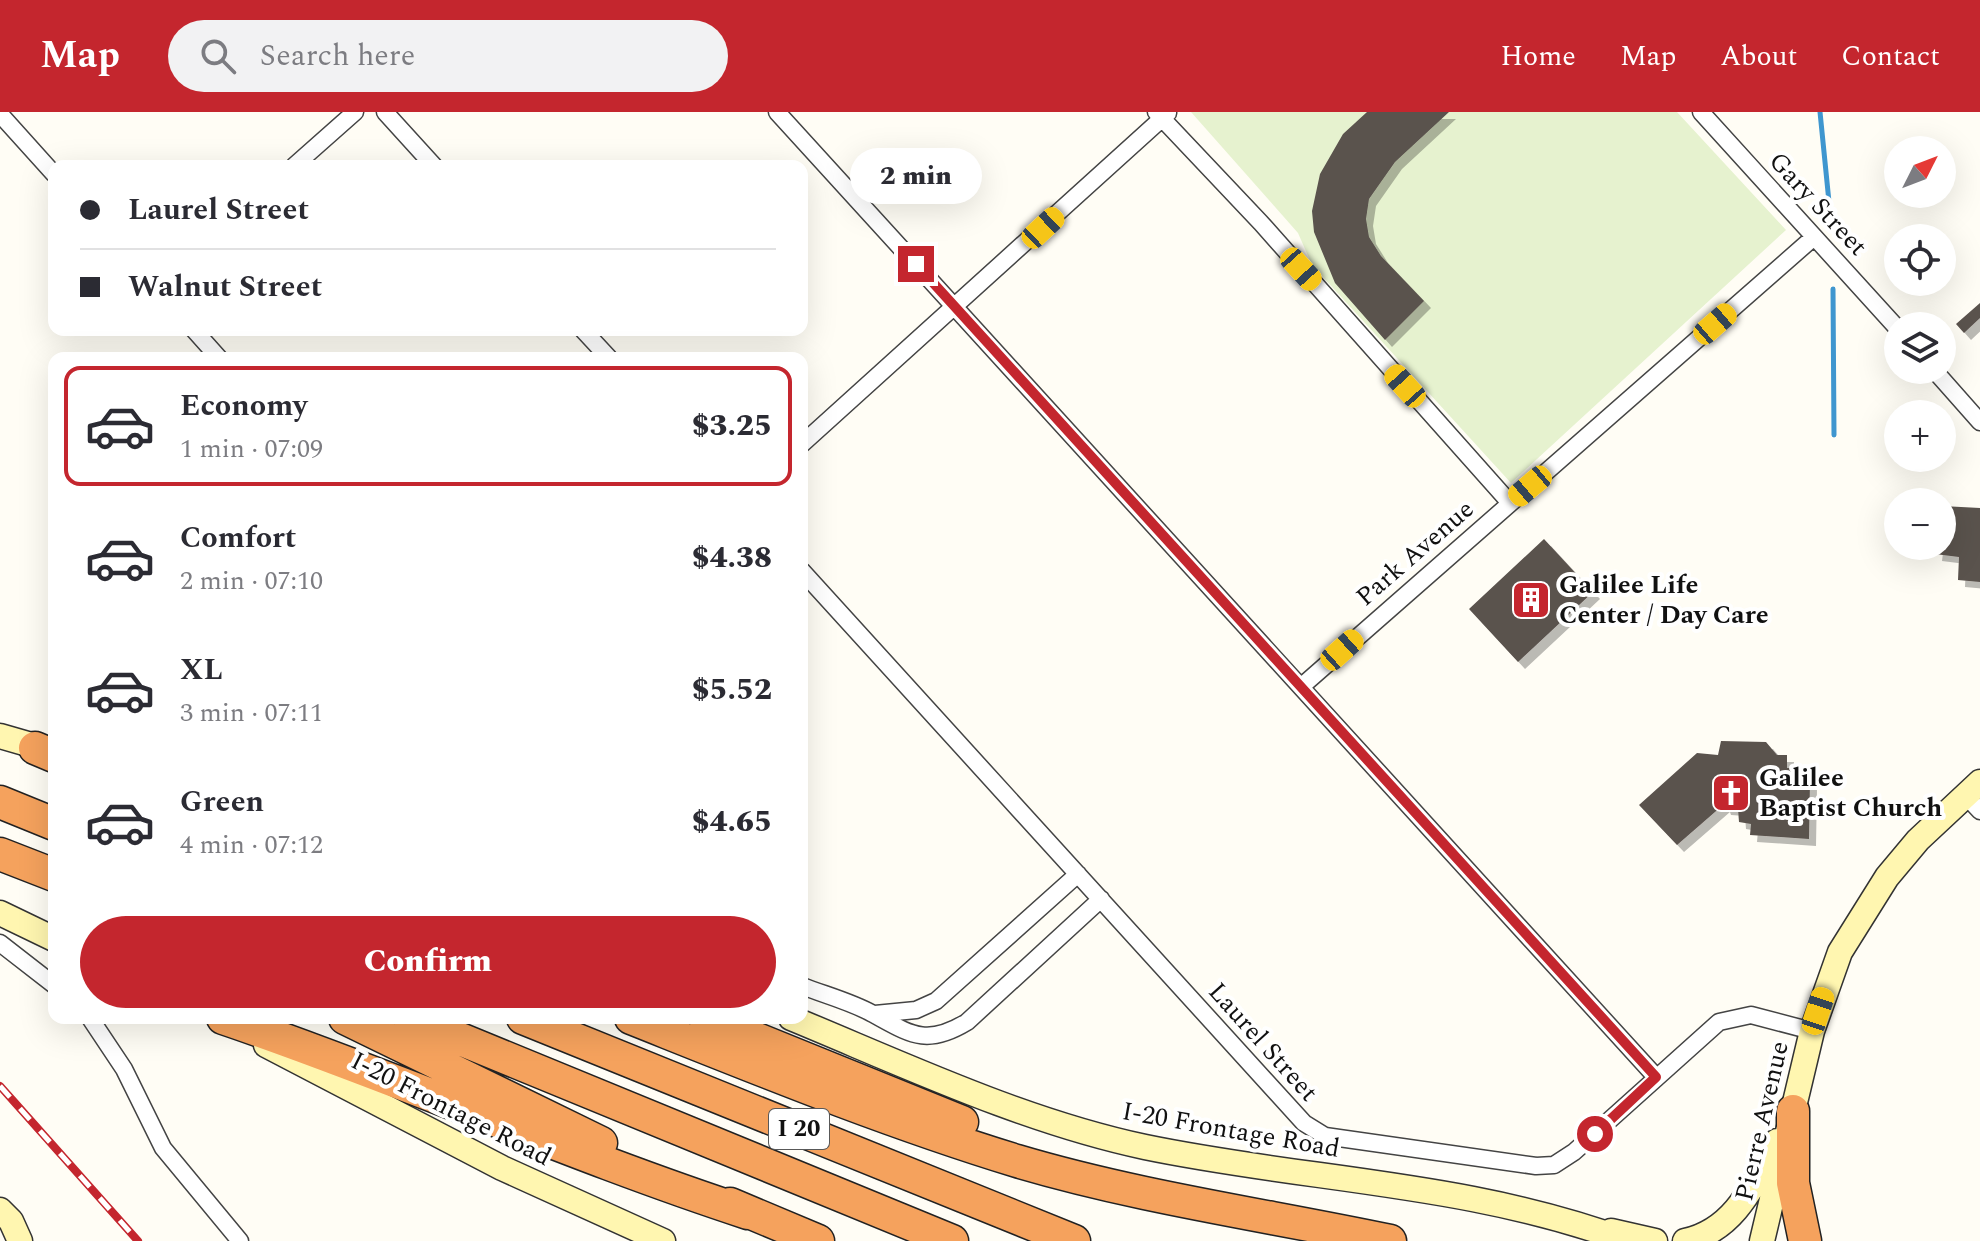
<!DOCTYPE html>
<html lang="en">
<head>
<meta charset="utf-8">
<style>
	:root { --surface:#fff; --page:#f2f2f3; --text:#2b2b33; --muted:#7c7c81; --line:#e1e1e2; --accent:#c4262e }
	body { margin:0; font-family:Spectral,serif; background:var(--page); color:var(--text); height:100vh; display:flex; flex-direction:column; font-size:30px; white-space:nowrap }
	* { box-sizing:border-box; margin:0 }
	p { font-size:26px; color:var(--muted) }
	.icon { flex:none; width:44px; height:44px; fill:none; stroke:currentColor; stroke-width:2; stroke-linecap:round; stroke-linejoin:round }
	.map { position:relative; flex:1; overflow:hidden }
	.side { position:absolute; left:48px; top:240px; width:760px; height:672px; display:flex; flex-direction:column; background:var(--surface); border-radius:16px; box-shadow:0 8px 32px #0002 }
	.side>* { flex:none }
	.guide { position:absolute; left:48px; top:48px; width:760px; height:176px; border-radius:16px; box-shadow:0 8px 32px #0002; display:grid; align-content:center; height:176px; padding:0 32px; background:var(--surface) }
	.needle { width:52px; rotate:48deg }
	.buttons { position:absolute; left:1884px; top:24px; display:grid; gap:16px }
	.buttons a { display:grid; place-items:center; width:72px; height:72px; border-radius:50%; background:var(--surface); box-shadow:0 8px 32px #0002; font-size:40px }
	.end { position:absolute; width:36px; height:36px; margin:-18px; border:10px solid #c4262e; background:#fff; box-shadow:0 0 0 4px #fff }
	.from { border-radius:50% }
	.bubble { position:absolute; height:56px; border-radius:28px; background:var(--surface); box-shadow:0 8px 32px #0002; font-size:26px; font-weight:800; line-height:56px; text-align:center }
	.car { position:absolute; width:24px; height:48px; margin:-24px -12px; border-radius:10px; box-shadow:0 0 6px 2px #0007; background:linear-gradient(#f5c518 24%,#345 0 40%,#f5c518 0 76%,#345 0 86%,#f5c518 0) }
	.guide b { display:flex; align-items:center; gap:28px; height:76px; font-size:30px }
	.guide b+b { border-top:2px solid var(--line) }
	.guide i { width:20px; height:20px; background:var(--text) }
	ul { padding:14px 0 0; list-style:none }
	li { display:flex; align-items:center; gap:24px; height:120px; margin:0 16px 12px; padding:0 16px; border:4px solid transparent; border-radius:16px }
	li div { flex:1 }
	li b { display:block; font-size:30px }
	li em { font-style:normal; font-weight:800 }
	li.selected { border-color:var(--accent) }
	li>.icon { width:72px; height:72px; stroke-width:1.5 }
	.primary-button { display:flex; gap:16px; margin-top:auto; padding:16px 32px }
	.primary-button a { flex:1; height:92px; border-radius:48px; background:var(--accent); color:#fff; font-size:32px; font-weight:800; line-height:92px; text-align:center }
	header { display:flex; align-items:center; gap:48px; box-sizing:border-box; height:112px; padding:0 40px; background:var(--accent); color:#fff }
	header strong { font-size:38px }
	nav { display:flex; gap:44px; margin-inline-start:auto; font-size:28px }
	.search { width:560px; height:72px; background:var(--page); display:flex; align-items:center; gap:20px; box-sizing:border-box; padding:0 28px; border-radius:44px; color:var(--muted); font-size:30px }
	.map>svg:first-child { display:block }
	.pitch { fill:#e6f2cf }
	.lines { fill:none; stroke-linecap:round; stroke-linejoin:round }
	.stream { stroke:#3f96cf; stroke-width:5 }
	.building { fill:#5a524d; filter:url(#shadow) }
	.street-casing { stroke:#444; stroke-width:19 }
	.secondary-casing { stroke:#333; stroke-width:27 }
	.highway-casing { stroke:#222; stroke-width:35 }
	.street { stroke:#fff; stroke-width:16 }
	.secondary { stroke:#fff6b0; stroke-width:24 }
	.highway { stroke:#f5a25d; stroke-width:32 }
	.rail-casing { stroke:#c4262e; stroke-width:8 }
	.rail { stroke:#fff; stroke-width:5; stroke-dasharray:15; stroke-linecap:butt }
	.route { stroke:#c4262e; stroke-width:10 }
	.labels { text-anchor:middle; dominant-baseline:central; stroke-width:8; stroke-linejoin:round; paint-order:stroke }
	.shield { fill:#fff; stroke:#585858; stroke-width:2 }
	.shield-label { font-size:24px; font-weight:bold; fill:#111 }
	.street-label { font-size:26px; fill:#111; stroke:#fff }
	.poi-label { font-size:26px; font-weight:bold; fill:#111; stroke:#fff; text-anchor:start }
</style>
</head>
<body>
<header>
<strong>Map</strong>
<div class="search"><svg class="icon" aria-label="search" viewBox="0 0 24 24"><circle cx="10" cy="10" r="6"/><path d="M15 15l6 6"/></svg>Search here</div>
<nav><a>Home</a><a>Map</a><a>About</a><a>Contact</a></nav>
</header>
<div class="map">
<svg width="1980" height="1129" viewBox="0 0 1980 1129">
	<defs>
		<filter id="shadow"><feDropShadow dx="7" dy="7" stdDeviation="0" flood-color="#0004"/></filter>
	</defs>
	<rect width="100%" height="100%" fill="#fffdf5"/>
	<path class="pitch" d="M 1191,0 L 1677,0 L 1786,118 L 1511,371 L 1312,153 L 1298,121 Z"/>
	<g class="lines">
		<path class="stream" d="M 1820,0 L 1830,100
			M 1833,177 L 1834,323"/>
	</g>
	<path class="building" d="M 1367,0 L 1449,0 L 1395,50 L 1369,87 L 1366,107 L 1369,125 L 1381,144 L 1424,189 L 1385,228 L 1335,171 L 1314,120 L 1312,99 L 1320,62 L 1343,22 Z
		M 1980,191 L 1980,206 L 1964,221 L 1956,212 Z
		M 1942,394 L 1980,396 L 1980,470 L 1958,468 L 1959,445 L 1935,442 L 1936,434 L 1942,434 Z
		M 1544,427 L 1593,480 L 1518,550 L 1469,497 Z
		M 1721,629 L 1766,630 L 1777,643 L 1787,643 L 1787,656 L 1799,656 L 1798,668 L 1810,669 L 1809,727 L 1750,723 L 1751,712 L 1739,710 L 1738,697 L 1724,696 L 1723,693 L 1677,733 L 1639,693 L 1697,641 L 1718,643 Z"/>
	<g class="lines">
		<defs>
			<path id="street" d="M 385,0 L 434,54
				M 777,0 L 1656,965
				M 1156,0 L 1261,111 L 1510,391
				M 1701,0 L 1898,217
				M 0,2 L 54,62
				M 294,54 L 355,0
				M 194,218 L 219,246
				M 583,218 L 609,246
				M 1934,258 L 1980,310
				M 802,332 L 1168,1
				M 802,459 L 1304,1011 L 1325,1024 L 1536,1054 L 1554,1053 L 1574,1040 L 1719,910 L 1751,903 L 1812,919
				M 1302,574 L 1814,125
				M 1965,683 L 1980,699
				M 0,831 L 54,873
				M 802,874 C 825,883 852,890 873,902 C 910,922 926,935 967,910 L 1101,787
				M 875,902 L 916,898 L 936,889 L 1078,762
				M 90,906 L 124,957 L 163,1036 L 240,1129"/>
			<path id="secondary" d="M 0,624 L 52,639
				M 0,801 L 54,827
				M 791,906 C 905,953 1023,1009 1145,1035 C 1309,1069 1467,1070 1627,1129
				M 266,933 L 502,1056 L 663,1129
				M 0,1098 L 11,1109 L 20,1129
				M 1611,1119 L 1655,1129
				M 1685,1129 C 1736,1118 1754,1071 1777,1029
				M 1762,1129 L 1812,919 L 1840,840 L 1887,765 L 1918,728 L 1980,670"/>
			<path id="highway" d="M 35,636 L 54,644
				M 0,690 L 54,712
				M 0,742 L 54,763
				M 223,906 C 400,966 570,1043 748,1101
				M 345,906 L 601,1031
				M 409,906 L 952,1129
				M 523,906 L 1074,1129
				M 631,906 C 759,957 886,1009 1017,1049 C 1138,1085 1266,1103 1390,1129
				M 705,906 L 962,1010
				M 1793,999 L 1793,1071 L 1805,1129
				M 730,1092 L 818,1129"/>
		</defs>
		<use href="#street" class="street-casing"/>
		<use href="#secondary" class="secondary-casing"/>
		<use href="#highway" class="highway-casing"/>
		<use href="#street" class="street"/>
		<use href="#secondary" class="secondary"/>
		<use href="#highway" class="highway"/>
		<defs>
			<path id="rail" d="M 0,974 L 138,1129"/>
		</defs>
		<use href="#rail" class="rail-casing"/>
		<use href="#rail" class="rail"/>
	</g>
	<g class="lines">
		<path class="route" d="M 916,152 L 1656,965 L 1595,1022"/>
	</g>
	<defs>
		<symbol id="building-square" viewBox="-11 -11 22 22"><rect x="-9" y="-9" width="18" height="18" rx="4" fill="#c4262e" stroke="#fff"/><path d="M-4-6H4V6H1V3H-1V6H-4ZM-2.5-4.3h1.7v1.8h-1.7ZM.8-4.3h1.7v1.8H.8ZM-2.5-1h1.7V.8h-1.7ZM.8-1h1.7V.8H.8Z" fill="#fff"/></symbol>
		<symbol id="church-square" viewBox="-11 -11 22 22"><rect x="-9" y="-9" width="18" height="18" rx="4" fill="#c4262e" stroke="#fff"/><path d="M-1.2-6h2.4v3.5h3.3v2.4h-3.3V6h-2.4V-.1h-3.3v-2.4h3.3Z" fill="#fff"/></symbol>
	</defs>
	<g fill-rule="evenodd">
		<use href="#building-square" x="1509" y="466" width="44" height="44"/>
		<use href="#church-square" x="1709" y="659" width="44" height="44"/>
	</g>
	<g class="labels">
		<rect class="shield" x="769" y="997" width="60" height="40" rx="6"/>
		<g class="shield-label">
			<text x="799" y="1017">I 20</text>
		</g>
		<g class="street-label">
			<text transform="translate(1818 92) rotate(47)">Gary Street</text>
			<text transform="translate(1415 441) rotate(-41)">Park Avenue</text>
			<text transform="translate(1263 930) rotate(48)">Laurel Street</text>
			<text transform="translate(451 997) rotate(27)">I-20 Frontage Road</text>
			<text transform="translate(1762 1009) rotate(-77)">Pierre Avenue</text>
			<text transform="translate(1231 1018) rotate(10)">I-20 Frontage Road</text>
		</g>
		<g class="poi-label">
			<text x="1559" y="473">Galilee Life<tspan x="1559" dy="30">Center / Day Care</tspan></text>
			<text x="1759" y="666">Galilee<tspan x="1759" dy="30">Baptist Church</tspan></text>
		</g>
	</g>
</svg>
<div class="buttons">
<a><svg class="needle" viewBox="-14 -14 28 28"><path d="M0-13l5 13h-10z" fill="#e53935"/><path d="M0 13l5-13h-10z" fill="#7c7c81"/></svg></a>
<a><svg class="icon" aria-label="locate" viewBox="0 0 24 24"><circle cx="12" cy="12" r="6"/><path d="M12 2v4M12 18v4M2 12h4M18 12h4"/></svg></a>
<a><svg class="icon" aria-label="layers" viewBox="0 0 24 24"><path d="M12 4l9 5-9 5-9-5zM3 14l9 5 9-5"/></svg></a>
<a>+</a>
<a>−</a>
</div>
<i class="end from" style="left:1595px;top:1022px"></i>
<i class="end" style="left:916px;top:152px"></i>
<div class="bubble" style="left:850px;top:36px;width:132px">2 min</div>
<i class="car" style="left:1043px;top:116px;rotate:47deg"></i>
<i class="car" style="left:1301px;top:157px;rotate:138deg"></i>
<i class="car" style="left:1715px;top:212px;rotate:49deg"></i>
<i class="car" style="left:1405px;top:274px;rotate:318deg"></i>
<i class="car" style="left:1530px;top:374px;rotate:230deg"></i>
<i class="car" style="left:1342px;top:538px;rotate:48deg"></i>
<i class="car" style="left:1818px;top:899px;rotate:18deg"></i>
<div class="guide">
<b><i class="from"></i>Laurel Street</b>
<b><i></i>Walnut Street</b>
</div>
<section class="side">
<ul>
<li class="selected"><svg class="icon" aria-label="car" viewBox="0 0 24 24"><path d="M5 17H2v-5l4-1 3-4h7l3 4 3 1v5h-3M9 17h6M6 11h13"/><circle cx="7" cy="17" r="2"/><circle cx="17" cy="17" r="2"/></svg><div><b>Economy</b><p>1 min · 07:09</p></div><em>$3.25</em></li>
<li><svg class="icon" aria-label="car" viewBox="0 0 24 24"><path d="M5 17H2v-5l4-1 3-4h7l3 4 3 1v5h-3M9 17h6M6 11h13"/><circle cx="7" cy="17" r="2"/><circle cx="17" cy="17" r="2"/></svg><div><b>Comfort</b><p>2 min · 07:10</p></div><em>$4.38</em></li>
<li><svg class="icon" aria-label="car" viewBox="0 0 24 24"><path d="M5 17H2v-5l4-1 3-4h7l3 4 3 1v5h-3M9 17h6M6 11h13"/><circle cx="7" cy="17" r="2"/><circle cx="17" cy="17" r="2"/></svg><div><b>XL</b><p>3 min · 07:11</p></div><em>$5.52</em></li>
<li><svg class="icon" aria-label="car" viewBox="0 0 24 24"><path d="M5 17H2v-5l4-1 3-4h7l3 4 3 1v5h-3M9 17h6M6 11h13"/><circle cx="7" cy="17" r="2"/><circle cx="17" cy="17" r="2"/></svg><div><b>Green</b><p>4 min · 07:12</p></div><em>$4.65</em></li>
</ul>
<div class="primary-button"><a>Confirm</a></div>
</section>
</div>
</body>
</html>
